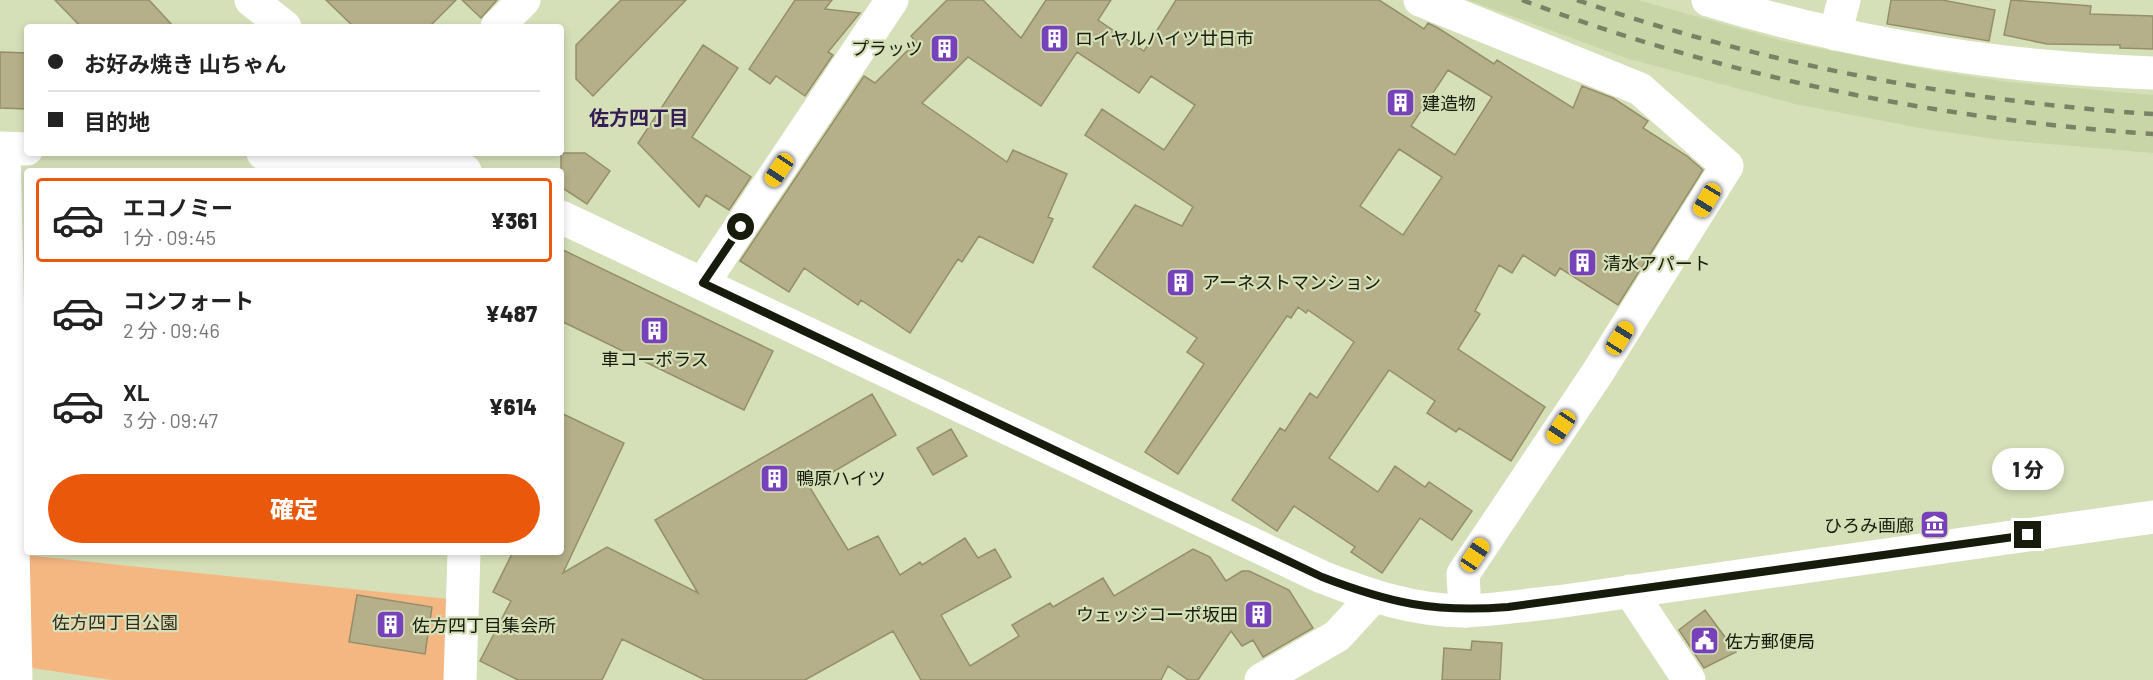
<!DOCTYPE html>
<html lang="ja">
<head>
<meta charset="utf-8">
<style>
	:root { --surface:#fff; --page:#f2f2f2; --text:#222; --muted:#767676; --line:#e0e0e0; --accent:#ea580c }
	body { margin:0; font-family:Barlow,"Noto Sans JP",sans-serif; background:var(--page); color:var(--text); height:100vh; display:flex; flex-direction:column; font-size:22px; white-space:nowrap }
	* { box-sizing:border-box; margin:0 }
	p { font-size:20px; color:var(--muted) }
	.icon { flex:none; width:33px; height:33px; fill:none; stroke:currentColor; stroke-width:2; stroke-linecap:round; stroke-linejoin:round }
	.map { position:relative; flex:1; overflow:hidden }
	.drawer { position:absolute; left:24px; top:168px; width:540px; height:387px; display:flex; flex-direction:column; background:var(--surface); border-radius:6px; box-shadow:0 3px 9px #0003 }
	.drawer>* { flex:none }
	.top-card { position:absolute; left:24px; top:24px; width:540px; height:132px; border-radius:6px; box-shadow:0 3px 9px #0003; display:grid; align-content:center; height:132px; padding:0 24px; background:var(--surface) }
	.end { position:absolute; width:27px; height:27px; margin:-14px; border:8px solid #171b0c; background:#fff; box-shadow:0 0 0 3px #fff }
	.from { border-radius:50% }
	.bubble { position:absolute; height:42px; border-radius:21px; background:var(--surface); box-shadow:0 3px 9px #0003; font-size:20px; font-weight:800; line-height:42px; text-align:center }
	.car { position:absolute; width:18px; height:36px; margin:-18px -9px; border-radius:8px; box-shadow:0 0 4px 2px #0007; background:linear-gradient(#f5c518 24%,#345 0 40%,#f5c518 0 76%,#345 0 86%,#f5c518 0) }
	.top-card b { display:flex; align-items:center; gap:21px; height:57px; font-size:22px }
	.top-card b+b { border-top:2px solid var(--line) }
	.top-card i { width:15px; height:15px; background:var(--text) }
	ul { padding:10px 0 0; list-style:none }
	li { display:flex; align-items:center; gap:18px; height:84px; margin:0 12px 9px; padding:0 12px; border:3px solid transparent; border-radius:6px }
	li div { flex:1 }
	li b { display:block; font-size:22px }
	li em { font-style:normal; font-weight:800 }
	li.selected { border-color:var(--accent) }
	li>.icon { width:54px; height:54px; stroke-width:1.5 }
	.action { display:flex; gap:12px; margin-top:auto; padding:12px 24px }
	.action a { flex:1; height:69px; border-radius:36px; background:var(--accent); color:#fff; font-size:24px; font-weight:800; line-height:69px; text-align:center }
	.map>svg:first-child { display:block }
	.built { fill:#c8d5a7 }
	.green { fill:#f5b782 }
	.building { fill:#b5b089; stroke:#948f69; stroke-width:1.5; fill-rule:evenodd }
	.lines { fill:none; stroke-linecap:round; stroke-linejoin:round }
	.minor { stroke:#fff; stroke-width:33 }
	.tertiary { stroke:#fff; stroke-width:33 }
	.rail { stroke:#7a8266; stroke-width:4.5; stroke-dasharray:10 10; stroke-linecap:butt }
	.route { stroke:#171b0c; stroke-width:8 }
	.labels { text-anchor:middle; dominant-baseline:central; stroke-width:4.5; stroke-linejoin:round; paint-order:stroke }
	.poi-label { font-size:18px; fill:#171b0c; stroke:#d5e0b9; text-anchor:start }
	.park-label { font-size:18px; fill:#3a2718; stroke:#d5e0b9 }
	.neighbourhood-label { font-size:20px; font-weight:bold; fill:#351c55; stroke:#d5e0b9 }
</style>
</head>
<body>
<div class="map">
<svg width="2153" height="680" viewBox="0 0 2153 680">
	<rect width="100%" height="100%" fill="#d5e0b9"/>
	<path class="built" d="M 1468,0 L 1638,0 L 1787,42 L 1935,71 L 2008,82 L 2153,95 L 2153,153 L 2002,140 L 1925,129 L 1795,104 L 1626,58 Z"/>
	<path class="green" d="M 24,555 L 448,599 L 445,680 L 112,680 L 32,668 Z"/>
	<path class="building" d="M 55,0 L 149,0 L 174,27 L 81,27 Z
		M 326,0 L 456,0 L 429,27 L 354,27 Z
		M 462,0 L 497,0 L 481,18 Z
		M 621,0 L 686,0 L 593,96 L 576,79 L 576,45 Z
		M 795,0 L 832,0 L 825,9 L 860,13 L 828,52 L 833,55 L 805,96 L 776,76 L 770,84 L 749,69 Z
		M 947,0 L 983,0 L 1021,38 L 1046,0 L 1111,0 L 1098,20 L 1144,51 L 1176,0 L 1379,0 L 1424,29 L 1428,23 L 1438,28 L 1494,64 L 1497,60 L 1573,108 L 1582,86 L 1613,98 L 1648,121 L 1643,128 L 1687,156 L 1703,170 L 1618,305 L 1560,268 L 1555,276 L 1523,255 L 1512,273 L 1499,265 L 1475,311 L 1480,314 L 1458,349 L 1545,407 L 1511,461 L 1459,428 L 1456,432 L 1427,413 L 1435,401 L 1389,370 L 1329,458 L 1378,492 L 1395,466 L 1425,487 L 1429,482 L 1472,511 L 1452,540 L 1420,518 L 1382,573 L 1351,552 L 1355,547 L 1294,506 L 1277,531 L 1232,500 L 1280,428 L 1285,431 L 1310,393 L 1317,398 L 1354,342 L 1308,310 L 1306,313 L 1298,307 L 1291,318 L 1287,316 L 1178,474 L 1145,452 L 1204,364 L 1187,352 L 1197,338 L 1093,267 L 1135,205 L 1182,226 L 1193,207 L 1085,135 L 1102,109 L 1164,150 L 1195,105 L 1151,76 L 1139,93 L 1077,52 L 1041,106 L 968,57 L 922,103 L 1007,162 L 1013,150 L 1067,174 L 1048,217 L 1053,219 L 1033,263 L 979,236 L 962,262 L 958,259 L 910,333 L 861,300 L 858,305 L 804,268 L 789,292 L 740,261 L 864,76 L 875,83 L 916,42 L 911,36 ZM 1448,70 L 1492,97 L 1455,155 L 1411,126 ZM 1399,149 L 1442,177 L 1403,235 L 1360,206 Z
		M 1891,0 L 1942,0 L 1995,10 L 1989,41 L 1887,24 Z
		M 2011,0 L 2091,6 L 2090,14 L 2153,16 L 2153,49 L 2120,48 L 2120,45 L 2047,44 L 2004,35 Z
		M 703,45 L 738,68 L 692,137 L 751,177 L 729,210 L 706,195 L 699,207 L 638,143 Z
		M 0,52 L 27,53 L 27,109 L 0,108 Z
		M 561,153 L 585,153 L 610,171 L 587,204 L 561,187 Z
		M 561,249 L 773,351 L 744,410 L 561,321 Z
		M 872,394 L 896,435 L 809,486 L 848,550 L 878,536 L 900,575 L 920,562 L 922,565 L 965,538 L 978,558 L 995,549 L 1011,577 L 941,615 L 970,666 L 1019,636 L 1012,625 L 1050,603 L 1053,607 L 1103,578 L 1114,596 L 1193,549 L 1210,557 L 1226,581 L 1242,571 L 1249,571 L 1289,590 L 1313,628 L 1263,657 L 1253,640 L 1242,646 L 1231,631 L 1198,680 L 1188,680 L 1168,666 L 1161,680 L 921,680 L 893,631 L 805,680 L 705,680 L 622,639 L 602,680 L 518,680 L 480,661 L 511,601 L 493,592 L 513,552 L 561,552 L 561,413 L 624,443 L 563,573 L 607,547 L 698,593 L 655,520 Z
		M 951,429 L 967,456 L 933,475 L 917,448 Z
		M 357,595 L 432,607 L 425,654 L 349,642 Z
		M 1705,610 L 1736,652 L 1704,668 L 1679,630 Z
		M 1472,641 L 1502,643 L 1500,680 L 1442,680 L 1444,648 L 1471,650 Z"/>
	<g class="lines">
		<path class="minor" d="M 251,0 L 285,27
			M 1420,0 L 1640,89 L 1727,166 L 1598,372 L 1463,574 L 1465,611
			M 1708,0 C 1851,44 2003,68 2153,73
			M 497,27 L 524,0
			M 1835,34 L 1844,0
			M 4,149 L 16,680
			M 703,283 L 892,0
			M 1630,591 L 1689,680
			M 460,680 L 464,552
			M 1261,680 L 1337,636 L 1373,597"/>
		<path class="tertiary" d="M 0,148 L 27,149
			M 263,153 L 432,157 L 465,171
			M 561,217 L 1322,577 C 1368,595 1414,611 1465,611 C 1495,610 1526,605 1557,602 L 2153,517"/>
		<path class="rail" d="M 1522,0 C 1726,77 1936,119 2153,134
			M 1577,0 C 1764,64 1955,101 2153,114"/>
	</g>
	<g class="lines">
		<path class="route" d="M 741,227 L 703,283 L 1322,577 C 1390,603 1434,613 1508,607 L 2028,535"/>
	</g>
	<defs>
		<symbol id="building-square" viewBox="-11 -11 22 22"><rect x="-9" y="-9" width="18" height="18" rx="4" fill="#7742b9" stroke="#d5e0b9"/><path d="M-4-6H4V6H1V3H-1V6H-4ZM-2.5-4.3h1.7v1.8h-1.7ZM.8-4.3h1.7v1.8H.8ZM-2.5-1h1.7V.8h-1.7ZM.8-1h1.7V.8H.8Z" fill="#fff"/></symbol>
		<symbol id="museum-square" viewBox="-11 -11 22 22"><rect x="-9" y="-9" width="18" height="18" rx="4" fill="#7742b9" stroke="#d5e0b9"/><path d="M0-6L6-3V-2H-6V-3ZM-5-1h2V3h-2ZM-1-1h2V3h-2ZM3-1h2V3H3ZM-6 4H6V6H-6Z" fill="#fff"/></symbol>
		<symbol id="civic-square" viewBox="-11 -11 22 22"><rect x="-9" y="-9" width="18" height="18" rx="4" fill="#7742b9" stroke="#d5e0b9"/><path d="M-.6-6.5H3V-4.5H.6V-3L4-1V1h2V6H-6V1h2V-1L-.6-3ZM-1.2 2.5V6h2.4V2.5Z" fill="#fff"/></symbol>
	</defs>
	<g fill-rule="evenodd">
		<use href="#building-square" x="1038" y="22" width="33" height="33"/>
		<use href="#building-square" x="928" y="32" width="33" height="33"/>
		<use href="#building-square" x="1384" y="86" width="33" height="33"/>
		<use href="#building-square" x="1566" y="246" width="33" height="33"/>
		<use href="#building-square" x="1164" y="266" width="33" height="33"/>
		<use href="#building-square" x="638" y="314" width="33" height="33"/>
		<use href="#building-square" x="758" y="462" width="33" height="33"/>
		<use href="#museum-square" x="1918" y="508" width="33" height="33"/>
		<use href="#building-square" x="1242" y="598" width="33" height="33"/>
		<use href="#building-square" x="374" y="608" width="33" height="33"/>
		<use href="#civic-square" x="1688" y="624" width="33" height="33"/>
	</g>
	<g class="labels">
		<g class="poi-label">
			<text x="1075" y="38">ロイヤルハイツ廿日市</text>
			<text x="923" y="48" text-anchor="end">プラッツ</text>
			<text x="1422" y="103">建造物</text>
			<text x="1603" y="263">清水アパート</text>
			<text x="1202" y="282">アーネストマンション</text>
			<text x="655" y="359" text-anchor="middle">車コーポラス</text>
			<text x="796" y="478">鴨原ハイツ</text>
			<text x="1914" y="525" text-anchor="end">ひろみ画廊</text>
			<text x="1238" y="614" text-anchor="end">ウェッジコーポ坂田</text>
			<text x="412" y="625">佐方四丁目集会所</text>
			<text x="1725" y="641">佐方郵便局</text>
		</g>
		<g class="park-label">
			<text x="115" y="622">佐方四丁目公園</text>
		</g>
		<g class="neighbourhood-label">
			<text x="639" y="117">佐方四丁目</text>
		</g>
	</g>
</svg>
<i class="end from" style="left:741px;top:227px"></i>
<i class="end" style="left:2028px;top:535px"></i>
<div class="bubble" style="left:1992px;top:448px;width:72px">1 分</div>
<i class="car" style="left:779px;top:170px;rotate:214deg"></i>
<i class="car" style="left:1707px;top:200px;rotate:211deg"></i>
<i class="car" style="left:1620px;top:338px;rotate:32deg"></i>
<i class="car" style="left:1561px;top:427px;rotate:214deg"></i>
<i class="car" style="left:1475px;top:555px;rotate:34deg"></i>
<div class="top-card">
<b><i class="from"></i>お好み焼き 山ちゃん</b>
<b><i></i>目的地</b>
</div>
<section class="drawer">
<ul>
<li class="selected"><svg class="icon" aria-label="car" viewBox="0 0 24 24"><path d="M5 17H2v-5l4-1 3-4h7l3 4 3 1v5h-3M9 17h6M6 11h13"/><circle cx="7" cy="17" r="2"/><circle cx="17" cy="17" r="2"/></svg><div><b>エコノミー</b><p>1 分 · 09:45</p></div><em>¥361</em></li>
<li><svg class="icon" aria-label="car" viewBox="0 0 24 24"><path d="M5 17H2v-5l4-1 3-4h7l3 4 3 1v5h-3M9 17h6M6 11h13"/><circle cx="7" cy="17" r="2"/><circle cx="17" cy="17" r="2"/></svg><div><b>コンフォート</b><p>2 分 · 09:46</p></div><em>¥487</em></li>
<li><svg class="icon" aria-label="car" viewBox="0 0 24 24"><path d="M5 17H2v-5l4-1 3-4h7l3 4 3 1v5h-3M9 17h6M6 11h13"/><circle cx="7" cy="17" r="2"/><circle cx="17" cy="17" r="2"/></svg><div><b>XL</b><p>3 分 · 09:47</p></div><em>¥614</em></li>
</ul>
<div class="action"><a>確定</a></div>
</section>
</div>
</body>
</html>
